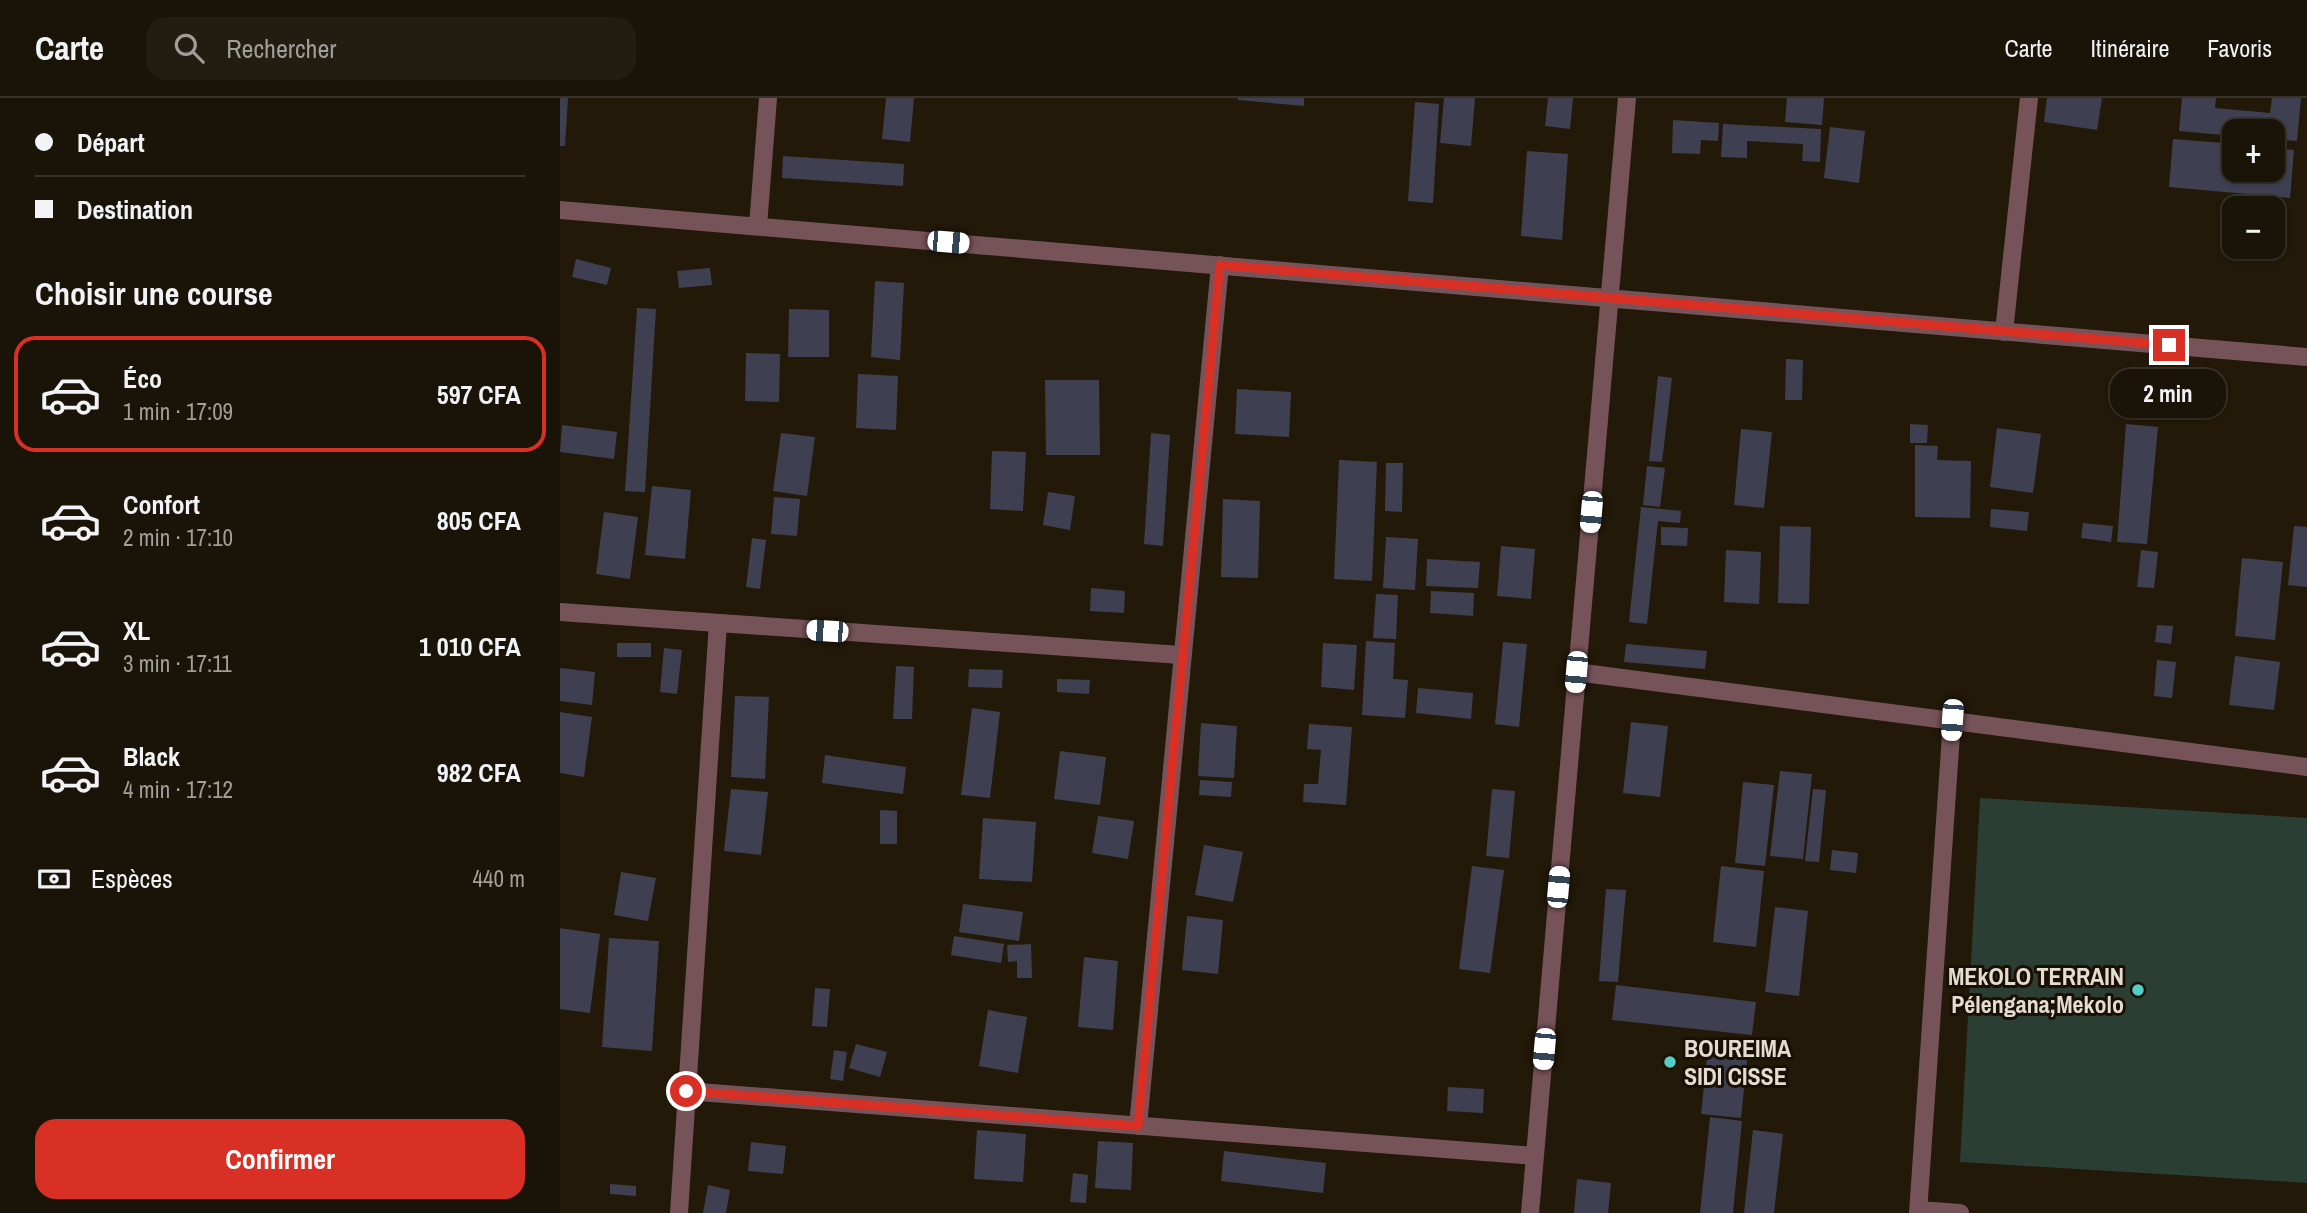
<!DOCTYPE html>
<html lang="fr">
<head>
<meta charset="utf-8">
<style>
	:root { --surface:#1a1307; --page:#231c11; --text:#f1f3f6; --muted:#9f9e9b; --line:#383228; --accent:#d93025 }
	body { margin:0; font-family:"Archivo Narrow",sans-serif; background:var(--page); color:var(--text); height:100vh; display:flex; flex-direction:column; font-size:26px; white-space:nowrap }
	* { box-sizing:border-box; margin:0 }
	p { font-size:23px; color:var(--muted) }
	.icon { flex:none; width:38px; height:38px; fill:none; stroke:currentColor; stroke-width:2; stroke-linecap:round; stroke-linejoin:round }
	.map { position:relative; flex:1; overflow:hidden }
	.side { display:flex; flex-direction:column; background:var(--surface); width:560px }
	.side>* { flex:none }
	.banner { display:grid; align-content:center; height:154px; padding:0 35px; background:var(--surface) }
	.controls { position:absolute; left:1662px; top:21px; display:grid; gap:14px }
	.controls a { display:grid; place-items:center; width:63px; height:63px; border-radius:14px; background:var(--surface); box-shadow:0 2px 5px #0004,0 0 0 2px var(--line); font-size:35px }
	.end { position:absolute; width:32px; height:32px; margin:-16px; border:9px solid #d93025; background:#fff; box-shadow:0 0 0 4px #fff }
	.from { border-radius:50% }
	.bubble { position:absolute; height:49px; border-radius:21px; background:var(--surface); box-shadow:0 2px 5px #0004,0 0 0 2px var(--line); font-size:23px; font-weight:700; line-height:49px; text-align:center }
	.car { position:absolute; width:21px; height:42px; margin:-21px -10px; border-radius:9px; box-shadow:0 0 5px 2px #0007; background:linear-gradient(#fff 24%,#345 0 40%,#fff 0 76%,#345 0 86%,#fff 0) }
	.banner b { display:flex; align-items:center; gap:24px; height:66px; font-size:26px }
	.banner b+b { border-top:2px solid var(--line) }
	.banner i { width:18px; height:18px; background:var(--text) }
	ul { padding:0; list-style:none }
	li { display:flex; align-items:center; gap:21px; height:116px; margin:0 14px 10px; padding:0 21px; border:4px solid transparent; border-radius:21px }
	li div { flex:1 }
	li b { display:block; font-size:26px }
	li em { font-style:normal; font-weight:700 }
	li.current { border-color:var(--accent) }
	li>.icon { width:63px; height:63px; stroke-width:1.5 }
	h2 { padding:0 35px; font-size:32px; line-height:84px }
	.pay { display:flex; align-items:center; gap:18px; height:77px; padding:0 35px; font-size:26px }
	.pay p { margin-inline-start:auto }
	.primary-button { display:flex; gap:14px; margin-top:auto; padding:14px 35px }
	.primary-button a { flex:1; height:80px; border-radius:21px; background:var(--accent); color:#fff; font-size:28px; font-weight:700; line-height:80px; text-align:center }
	header { display:flex; align-items:center; gap:42px; box-sizing:border-box; height:98px; padding:0 35px; background:var(--surface); border-bottom:2px solid var(--line) }
	header strong { font-size:33px }
	nav { display:flex; gap:38px; margin-inline-start:auto; font-size:24px }
	.search { width:490px; height:63px; background:var(--page); display:flex; align-items:center; gap:18px; box-sizing:border-box; padding:0 24px; border-radius:21px; color:var(--muted); font-size:26px }
	main { display:flex; flex:1; min-height:0 }
	.map>svg:first-child { display:block }
	.green { fill:#2b3e33 }
	.building { fill:#3f3f52 }
	.lines { fill:none; stroke-linecap:round; stroke-linejoin:round }
	.street { stroke:#765359; stroke-width:18 }
	.route { stroke:#d93025; stroke-width:9 }
	.poi-dot { fill:#54cdc8; stroke:#191003; stroke-width:2.5 }
	.labels { text-anchor:middle; dominant-baseline:central; stroke-width:6; stroke-linejoin:round; paint-order:stroke }
	.poi-label { font-size:24px; font-weight:bold; fill:#e3dcd2; stroke:#191003; text-anchor:end }
</style>
</head>
<body>
<header>
<strong>Carte</strong>
<div class="search"><svg class="icon" aria-label="search" viewBox="0 0 24 24"><circle cx="10" cy="10" r="6"/><path d="M15 15l6 6"/></svg>Rechercher</div>
<nav><a>Carte</a><a>Itinéraire</a><a>Favoris</a></nav>
</header>
<main>
<section class="side">
<div class="banner">
<b><i class="from"></i>Départ</b>
<b><i></i>Destination</b>
</div>
<h2>Choisir une course</h2>
<ul>
<li class="current"><svg class="icon" aria-label="car" viewBox="0 0 24 24"><path d="M5 17H2v-5l4-1 3-4h7l3 4 3 1v5h-3M9 17h6M6 11h13"/><circle cx="7" cy="17" r="2"/><circle cx="17" cy="17" r="2"/></svg><div><b>Éco</b><p>1 min · 17:09</p></div><em>597 CFA</em></li>
<li><svg class="icon" aria-label="car" viewBox="0 0 24 24"><path d="M5 17H2v-5l4-1 3-4h7l3 4 3 1v5h-3M9 17h6M6 11h13"/><circle cx="7" cy="17" r="2"/><circle cx="17" cy="17" r="2"/></svg><div><b>Confort</b><p>2 min · 17:10</p></div><em>805 CFA</em></li>
<li><svg class="icon" aria-label="car" viewBox="0 0 24 24"><path d="M5 17H2v-5l4-1 3-4h7l3 4 3 1v5h-3M9 17h6M6 11h13"/><circle cx="7" cy="17" r="2"/><circle cx="17" cy="17" r="2"/></svg><div><b>XL</b><p>3 min · 17:11</p></div><em>1 010 CFA</em></li>
<li><svg class="icon" aria-label="car" viewBox="0 0 24 24"><path d="M5 17H2v-5l4-1 3-4h7l3 4 3 1v5h-3M9 17h6M6 11h13"/><circle cx="7" cy="17" r="2"/><circle cx="17" cy="17" r="2"/></svg><div><b>Black</b><p>4 min · 17:12</p></div><em>982 CFA</em></li>
</ul>
<div class="pay"><svg class="icon" aria-label="cash" viewBox="0 0 24 24"><path d="M3 7h18v10H3z"/><circle cx="12" cy="12" r="2"/></svg>Espèces<p>440 m</p></div>
<div class="primary-button"><a>Confirmer</a></div>
</section>
<div class="map">
<svg width="1747" height="1115" viewBox="0 0 1747 1115">
	<rect width="100%" height="100%" fill="#231909"/>
	<path class="green" d="M 1420,700 L 1747,720 L 1747,1085 L 1400,1064 Z"/>
	<path class="building" d="M 0,0 L 8,0 L 5,48 L 0,48 Z
		M 326,0 L 354,0 L 350,44 L 322,41 Z
		M 678,0 L 744,0 L 744,8 L 678,2 Z
		M 884,0 L 915,0 L 911,48 L 880,45 Z
		M 988,0 L 1013,0 L 1010,31 L 985,28 Z
		M 1227,0 L 1264,0 L 1262,27 L 1225,24 Z
		M 1487,0 L 1542,0 L 1537,32 L 1484,24 Z
		M 1622,0 L 1656,0 L 1655,10 L 1710,15 L 1712,0 L 1741,0 L 1737,43 L 1713,41 L 1713,33 L 1675,33 L 1675,38 L 1619,33 Z
		M 855,4 L 879,6 L 873,105 L 848,103 Z
		M 1113,22 L 1159,25 L 1158,43 L 1141,42 L 1140,56 L 1112,55 Z
		M 1163,26 L 1261,31 L 1260,64 L 1242,63 L 1243,46 L 1187,43 L 1187,60 L 1161,59 Z
		M 1270,29 L 1305,33 L 1299,85 L 1264,80 Z
		M 1613,41 L 1675,46 L 1675,72 L 1713,72 L 1713,50 L 1734,52 L 1730,100 L 1609,89 Z
		M 967,53 L 1008,56 L 1002,142 L 961,138 Z
		M 223,58 L 344,66 L 343,88 L 222,80 Z
		M 16,161 L 51,170 L 47,187 L 12,179 Z
		M 150,170 L 152,187 L 119,190 L 117,173 Z
		M 315,183 L 344,185 L 340,262 L 311,259 Z
		M 77,210 L 96,211 L 85,394 L 65,393 Z
		M 229,211 L 269,212 L 269,259 L 228,259 Z
		M 186,255 L 220,256 L 219,304 L 185,303 Z
		M 1226,261 L 1243,262 L 1242,302 L 1225,302 Z
		M 298,276 L 338,278 L 336,332 L 296,330 Z
		M 1098,278 L 1112,280 L 1102,364 L 1089,363 Z
		M 485,282 L 539,282 L 540,357 L 486,357 Z
		M 677,291 L 731,294 L 729,339 L 675,336 Z
		M 1350,326 L 1368,327 L 1367,345 L 1350,345 Z
		M 1566,326 L 1598,329 L 1587,446 L 1557,444 Z
		M 2,327 L 57,334 L 54,361 L 0,354 Z
		M 1437,330 L 1481,336 L 1473,395 L 1430,389 Z
		M 1181,331 L 1212,334 L 1204,410 L 1174,407 Z
		M 221,335 L 255,339 L 247,398 L 213,393 Z
		M 591,335 L 610,337 L 603,448 L 584,446 Z
		M 1355,347 L 1378,348 L 1377,362 L 1411,363 L 1410,420 L 1355,419 Z
		M 432,353 L 466,354 L 463,413 L 430,411 Z
		M 779,362 L 817,364 L 812,483 L 774,481 Z
		M 826,365 L 843,365 L 842,414 L 825,413 Z
		M 1087,368 L 1105,370 L 1100,409 L 1083,407 Z
		M 92,388 L 131,392 L 125,461 L 85,457 Z
		M 488,394 L 515,398 L 510,432 L 483,427 Z
		M 214,399 L 240,401 L 237,438 L 211,436 Z
		M 663,401 L 700,403 L 698,480 L 661,479 Z
		M 1081,409 L 1121,413 L 1120,425 L 1098,423 L 1087,526 L 1069,524 Z
		M 1431,411 L 1469,414 L 1467,433 L 1430,429 Z
		M 44,414 L 78,419 L 70,481 L 36,476 Z
		M 1523,425 L 1553,428 L 1551,444 L 1521,440 Z
		M 1220,428 L 1251,429 L 1249,506 L 1218,505 Z
		M 1734,428 L 1747,429 L 1747,489 L 1728,487 Z
		M 1101,429 L 1128,430 L 1127,448 L 1101,447 Z
		M 826,439 L 858,441 L 855,492 L 823,490 Z
		M 192,440 L 206,442 L 200,491 L 186,489 Z
		M 941,448 L 975,451 L 971,501 L 937,498 Z
		M 1166,452 L 1201,454 L 1199,506 L 1164,504 Z
		M 1581,452 L 1598,454 L 1594,490 L 1577,489 Z
		M 1682,460 L 1723,464 L 1715,542 L 1675,538 Z
		M 867,461 L 920,464 L 918,490 L 866,488 Z
		M 531,490 L 565,493 L 564,515 L 530,513 Z
		M 871,493 L 914,495 L 913,518 L 870,515 Z
		M 816,496 L 838,497 L 836,541 L 813,540 Z
		M 1597,527 L 1613,528 L 1611,546 L 1595,544 Z
		M 806,543 L 835,545 L 833,581 L 848,582 L 845,620 L 802,617 Z
		M 943,544 L 967,546 L 959,629 L 935,626 Z
		M 57,545 L 91,545 L 91,559 L 57,559 Z
		M 763,545 L 797,547 L 794,592 L 761,589 Z
		M 1066,546 L 1147,553 L 1145,571 L 1064,564 Z
		M 104,550 L 122,552 L 117,596 L 100,594 Z
		M 1675,558 L 1720,564 L 1714,612 L 1669,607 Z
		M 1597,562 L 1616,564 L 1612,600 L 1594,598 Z
		M 336,568 L 354,569 L 352,621 L 333,621 Z
		M 0,570 L 35,574 L 32,607 L 0,603 Z
		M 409,571 L 443,572 L 442,590 L 408,589 Z
		M 497,581 L 530,582 L 529,596 L 497,594 Z
		M 858,590 L 913,595 L 911,621 L 856,615 Z
		M 175,598 L 209,599 L 205,681 L 171,679 Z
		M 412,610 L 440,614 L 430,700 L 401,697 Z
		M 0,614 L 32,619 L 24,679 L 0,675 Z
		M 1071,624 L 1108,628 L 1100,699 L 1063,695 Z
		M 641,625 L 677,628 L 674,680 L 638,678 Z
		M 749,626 L 792,629 L 786,707 L 743,704 L 744,686 L 758,686 L 761,652 L 747,651 Z
		M 500,653 L 546,659 L 540,707 L 494,701 Z
		M 265,657 L 346,669 L 343,696 L 262,685 Z
		M 1220,673 L 1252,676 L 1243,761 L 1210,758 Z
		M 640,682 L 672,684 L 671,699 L 639,697 Z
		M 1183,684 L 1214,687 L 1205,768 L 1175,765 Z
		M 171,691 L 208,694 L 201,757 L 164,753 Z
		M 932,691 L 955,693 L 949,760 L 926,758 Z
		M 1253,691 L 1266,692 L 1259,764 L 1245,763 Z
		M 320,712 L 337,713 L 337,746 L 320,746 Z
		M 538,718 L 574,723 L 568,761 L 532,755 Z
		M 423,720 L 476,724 L 472,784 L 419,781 Z
		M 644,747 L 683,754 L 673,804 L 635,797 Z
		M 1272,752 L 1298,755 L 1296,775 L 1270,772 Z
		M 912,768 L 944,772 L 930,875 L 899,871 Z
		M 1161,768 L 1204,773 L 1196,849 L 1153,844 Z
		M 61,774 L 96,780 L 88,823 L 54,817 Z
		M 1046,791 L 1066,792 L 1058,884 L 1039,883 Z
		M 403,806 L 463,814 L 459,843 L 399,834 Z
		M 1215,809 L 1248,813 L 1239,898 L 1205,894 Z
		M 627,818 L 663,822 L 658,876 L 622,872 Z
		M 0,830 L 40,836 L 30,915 L 0,911 Z
		M 394,838 L 444,846 L 441,865 L 391,857 Z
		M 49,840 L 99,843 L 92,953 L 42,949 Z
		M 471,846 L 472,880 L 457,880 L 457,863 L 448,864 L 447,847 Z
		M 524,859 L 558,863 L 553,932 L 518,929 Z
		M 1056,887 L 1196,904 L 1192,937 L 1052,922 Z
		M 255,890 L 270,891 L 267,929 L 252,928 Z
		M 428,912 L 467,919 L 458,975 L 419,968 Z
		M 296,946 L 327,954 L 320,979 L 289,970 Z
		M 1148,950 L 1188,954 L 1181,1020 L 1141,1016 Z
		M 274,952 L 287,954 L 283,983 L 270,981 Z
		M 888,989 L 924,991 L 923,1015 L 887,1013 Z
		M 1150,1019 L 1182,1023 L 1173,1115 L 1140,1115 Z
		M 417,1032 L 466,1036 L 463,1084 L 414,1081 Z
		M 1193,1032 L 1223,1036 L 1214,1115 L 1184,1115 Z
		M 538,1043 L 573,1045 L 571,1092 L 535,1090 Z
		M 191,1044 L 226,1048 L 223,1076 L 188,1073 Z
		M 664,1053 L 766,1065 L 763,1095 L 661,1083 Z
		M 513,1075 L 528,1077 L 526,1105 L 510,1104 Z
		M 1017,1081 L 1051,1085 L 1048,1115 L 1014,1115 Z
		M 50,1086 L 76,1088 L 76,1098 L 50,1096 Z
		M 148,1087 L 170,1092 L 166,1115 L 143,1115 Z"/>
	<g class="lines">
		<path class="street" d="M 0,112 L 1747,259
			M 198,128 L 208,0
			M 1444,234 L 1469,0
			M 0,514 L 621,557
			M 1016,574 L 1747,669
			M 126,993 L 975,1058
			M 578,1028 L 660,167
			M 1359,1112 L 1400,1115
			M 119,1115 L 158,525
			M 970,1115 L 1067,0
			M 1358,1115 L 1392,622"/>
	</g>
	<g class="lines">
		<path class="route" d="M 126,993 L 578,1028 L 660,167 L 1609,247"/>
	</g>
	<g class="poi-dot">
		<circle cx="1578" cy="892" r="7"/>
		<circle cx="1110" cy="964" r="7"/>
	</g>
	<g class="labels">
		<g class="poi-label">
			<text x="1564" y="878">MEkOLO TERRAIN<tspan x="1564" dy="28">Pélengana;Mekolo</tspan></text>
			<text x="1124" y="950" text-anchor="start">BOUREIMA<tspan x="1124" dy="28">SIDI CISSE</tspan></text>
		</g>
	</g>
</svg>
<div class="controls">
<a>+</a>
<a>−</a>
</div>
<i class="end from" style="left:126px;top:993px"></i>
<i class="end" style="left:1609px;top:247px"></i>
<div class="bubble" style="left:1550px;top:271px;width:116px">2 min</div>
<i class="car" style="left:388px;top:144px;rotate:95deg"></i>
<i class="car" style="left:1031px;top:414px;rotate:185deg"></i>
<i class="car" style="left:267px;top:533px;rotate:274deg"></i>
<i class="car" style="left:1016px;top:574px;rotate:185deg"></i>
<i class="car" style="left:1392px;top:622px;rotate:184deg"></i>
<i class="car" style="left:998px;top:789px;rotate:5deg"></i>
<i class="car" style="left:984px;top:951px;rotate:185deg"></i>
</div>
</main>
</body>
</html>
